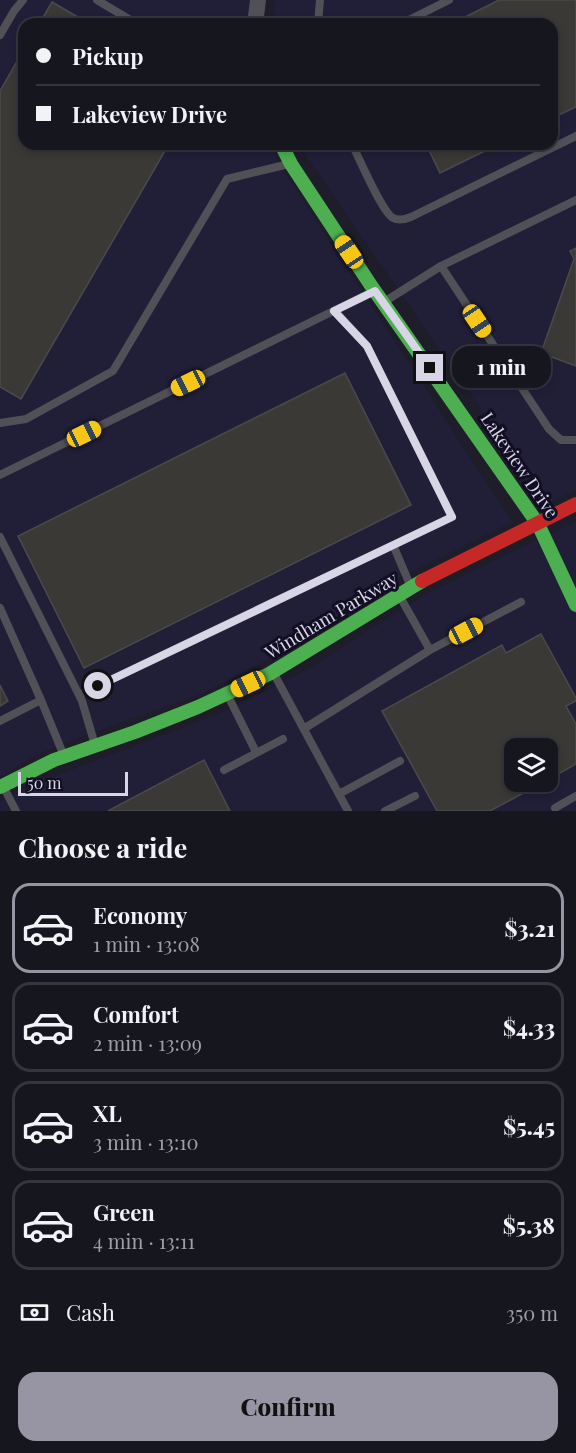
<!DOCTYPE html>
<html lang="en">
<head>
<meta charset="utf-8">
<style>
	:root { --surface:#16161f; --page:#23232c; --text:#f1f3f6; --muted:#9e9fa4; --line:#35353d; --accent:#9795a4 }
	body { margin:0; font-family:"Playfair Display",serif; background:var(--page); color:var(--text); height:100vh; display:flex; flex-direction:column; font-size:22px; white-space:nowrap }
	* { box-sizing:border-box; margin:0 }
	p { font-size:20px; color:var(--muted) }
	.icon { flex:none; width:33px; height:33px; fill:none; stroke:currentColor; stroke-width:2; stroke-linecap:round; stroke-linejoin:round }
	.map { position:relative; height:811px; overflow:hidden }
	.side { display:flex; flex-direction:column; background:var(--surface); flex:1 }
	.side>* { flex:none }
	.top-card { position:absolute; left:18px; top:18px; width:540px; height:132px; border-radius:18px; box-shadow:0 3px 9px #0003,0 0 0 2px var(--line); display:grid; align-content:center; height:132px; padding:0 18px; background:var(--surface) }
	.fabs { position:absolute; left:504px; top:738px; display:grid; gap:12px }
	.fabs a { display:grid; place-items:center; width:54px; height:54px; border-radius:12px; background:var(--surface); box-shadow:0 3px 9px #0003,0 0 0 2px var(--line); font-size:30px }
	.scale { position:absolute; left:18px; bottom:15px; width:110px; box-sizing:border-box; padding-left:6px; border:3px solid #d8d6e6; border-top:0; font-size:16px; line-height:21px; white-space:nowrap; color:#d8d6e6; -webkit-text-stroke:4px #120f24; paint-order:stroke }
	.end { position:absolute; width:27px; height:27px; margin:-14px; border:8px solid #d8d6e6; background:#111; box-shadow:0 0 0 3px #111 }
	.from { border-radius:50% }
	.bubble { position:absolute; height:42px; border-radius:18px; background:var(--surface); box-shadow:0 3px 9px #0003,0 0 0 2px var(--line); font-size:20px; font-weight:800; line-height:42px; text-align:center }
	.car { position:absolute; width:18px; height:36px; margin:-18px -9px; border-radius:8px; box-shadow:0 0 4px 2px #0007; background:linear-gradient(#f5c518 24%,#345 0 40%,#f5c518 0 76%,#345 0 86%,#f5c518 0) }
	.top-card b { display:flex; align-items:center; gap:21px; height:57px; font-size:22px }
	.top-card b+b { border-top:2px solid var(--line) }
	.top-card i { width:15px; height:15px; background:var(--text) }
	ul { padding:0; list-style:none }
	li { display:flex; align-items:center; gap:18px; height:90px; margin:0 12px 9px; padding:0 6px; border:3px solid var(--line); border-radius:18px }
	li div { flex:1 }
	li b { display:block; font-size:22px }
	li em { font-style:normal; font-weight:800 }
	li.on { border-color:var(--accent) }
	li>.icon { width:54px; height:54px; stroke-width:1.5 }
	h2 { padding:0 18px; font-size:27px; line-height:72px }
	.pay { display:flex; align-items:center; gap:15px; height:66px; padding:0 18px; font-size:22px }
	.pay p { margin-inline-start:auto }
	.action { display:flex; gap:12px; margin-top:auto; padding:12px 18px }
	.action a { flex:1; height:69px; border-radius:18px; background:var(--accent); color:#111; font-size:24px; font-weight:800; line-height:69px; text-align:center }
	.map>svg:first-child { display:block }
	.built { fill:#211e38; fill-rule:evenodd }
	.building { fill:#3b3935; stroke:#4b4a4b; stroke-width:1.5 }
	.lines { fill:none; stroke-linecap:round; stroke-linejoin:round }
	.lane { stroke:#505056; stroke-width:8 }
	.street { stroke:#505056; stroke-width:16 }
	.fast { stroke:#4caf50; stroke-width:14 }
	.jam { stroke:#c62828; stroke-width:14 }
	.route { stroke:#d8d6e6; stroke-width:8 }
	.labels { text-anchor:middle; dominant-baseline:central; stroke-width:6; stroke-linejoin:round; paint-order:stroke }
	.street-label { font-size:18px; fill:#d8d6e6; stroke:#120f24 }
</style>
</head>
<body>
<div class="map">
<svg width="576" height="811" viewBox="0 0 576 811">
	<rect width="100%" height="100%" fill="#1e1d29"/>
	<path class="built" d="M 0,0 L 250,0 L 249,24 L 24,24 L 24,144 L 272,144 L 277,160 L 512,522 L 403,576 L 284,652 L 201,694 L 86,735 L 34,756 L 0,777 Z
		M 275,0 L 576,0 L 576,490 L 546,504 L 298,144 L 552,144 L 552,24 L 273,24 Z
		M 576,521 L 576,811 L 0,811 L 0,801 L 58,775 L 218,714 L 303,672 L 431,591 ZM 514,748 L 548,748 L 548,782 L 514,782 Z"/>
	<path class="building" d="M 576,0 L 576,107 L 552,118 L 552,24 L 468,24 L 471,23 L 467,16 L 499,0 Z
		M 52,2 L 90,24 L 39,24 Z
		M 24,49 L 24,144 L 169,144 L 21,399 L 0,387 L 0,91 Z
		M 426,144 L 499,144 L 440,173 Z
		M 576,248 L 576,366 L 541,353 L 574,259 L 570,251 Z
		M 345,373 L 411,505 L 84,668 L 18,536 Z
		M 541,634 L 576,698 L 576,701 L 566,706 L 576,724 L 576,764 L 548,780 L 548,748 L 514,748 L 514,782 L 544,782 L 490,811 L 437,811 L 382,711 L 502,645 L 506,653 Z
		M 0,685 L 8,701 L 0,706 Z
		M 204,760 L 230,811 L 108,811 Z"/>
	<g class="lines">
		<path class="lane" d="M 97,0 L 137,24
			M 318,24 L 320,0
			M 401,24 L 449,0
			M 0,35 L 14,11 L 23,0
			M 352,144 C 359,158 382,212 393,218 C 399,221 406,219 411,217 L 576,136
			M 441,266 L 576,200
			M 384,302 L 441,266 L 549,429 L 561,440 L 576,440
			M 0,423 L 26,419 L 113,371 L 227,179 L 289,164
			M 0,475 L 374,291
			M 0,537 L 82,701 L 95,745
			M 393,545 L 411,587
			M 399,595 L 430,650
			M 0,608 L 41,700
			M 273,672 L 348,811
			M 227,694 L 256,752
			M 79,695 L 452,517 L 367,346 L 335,311
			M 0,721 L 41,700 L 64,756
			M 305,728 L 430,650 L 521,602
			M 224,770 L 283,739
			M 3,786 L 16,811
			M 339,794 L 400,761
			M 555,808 L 576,796
			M 385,811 L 415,796"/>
		<path class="street" d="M 255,24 L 258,0"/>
		<path class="fast" d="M 281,144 L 291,164 L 372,287 L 538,524 L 576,605
			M 0,787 L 54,760 L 135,732 L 198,707 L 269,674 L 422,581"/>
		<path class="jam" d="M 422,581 L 576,504"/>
	</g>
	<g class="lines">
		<path class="route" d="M 98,686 L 452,517 L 367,346 L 334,311 L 375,291 L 430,368"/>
	</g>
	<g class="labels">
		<g class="street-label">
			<text transform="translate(520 465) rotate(56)">Lakeview Drive</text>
			<text transform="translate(331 615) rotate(-31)">Windham Parkway</text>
		</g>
	</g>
</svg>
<div class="fabs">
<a><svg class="icon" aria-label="layers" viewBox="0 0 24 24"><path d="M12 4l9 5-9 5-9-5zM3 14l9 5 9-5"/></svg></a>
</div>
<div class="scale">50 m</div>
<i class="end from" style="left:98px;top:686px"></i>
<i class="end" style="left:430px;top:368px"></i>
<div class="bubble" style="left:452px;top:346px;width:99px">1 min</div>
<i class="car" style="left:349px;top:252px;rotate:326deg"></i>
<i class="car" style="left:477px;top:321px;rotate:146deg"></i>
<i class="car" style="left:188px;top:383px;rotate:244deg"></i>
<i class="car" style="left:84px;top:434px;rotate:64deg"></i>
<i class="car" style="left:466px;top:631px;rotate:62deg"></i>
<i class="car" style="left:248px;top:684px;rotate:245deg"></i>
<div class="top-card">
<b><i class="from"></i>Pickup</b>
<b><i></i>Lakeview Drive</b>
</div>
</div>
<section class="side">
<h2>Choose a ride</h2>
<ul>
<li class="on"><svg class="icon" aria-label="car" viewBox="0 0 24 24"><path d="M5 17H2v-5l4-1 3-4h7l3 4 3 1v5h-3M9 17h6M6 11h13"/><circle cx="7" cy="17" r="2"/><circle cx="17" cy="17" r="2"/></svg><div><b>Economy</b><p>1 min · 13:08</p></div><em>$3.21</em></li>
<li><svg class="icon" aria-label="car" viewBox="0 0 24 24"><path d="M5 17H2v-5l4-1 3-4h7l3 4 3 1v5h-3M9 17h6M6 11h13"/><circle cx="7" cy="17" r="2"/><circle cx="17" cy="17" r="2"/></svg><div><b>Comfort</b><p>2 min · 13:09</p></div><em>$4.33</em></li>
<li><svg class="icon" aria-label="car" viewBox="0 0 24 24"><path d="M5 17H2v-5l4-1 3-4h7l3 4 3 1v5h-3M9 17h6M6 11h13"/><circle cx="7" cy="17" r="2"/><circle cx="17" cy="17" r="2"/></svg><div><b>XL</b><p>3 min · 13:10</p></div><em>$5.45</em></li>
<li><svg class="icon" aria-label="car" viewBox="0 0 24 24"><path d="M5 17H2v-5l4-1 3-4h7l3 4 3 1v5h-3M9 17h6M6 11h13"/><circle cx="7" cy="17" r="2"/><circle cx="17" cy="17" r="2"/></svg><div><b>Green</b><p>4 min · 13:11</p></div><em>$5.38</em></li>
</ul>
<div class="pay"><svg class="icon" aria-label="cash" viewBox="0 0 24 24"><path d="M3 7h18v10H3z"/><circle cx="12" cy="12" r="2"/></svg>Cash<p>350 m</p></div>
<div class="action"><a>Confirm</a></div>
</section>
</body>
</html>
